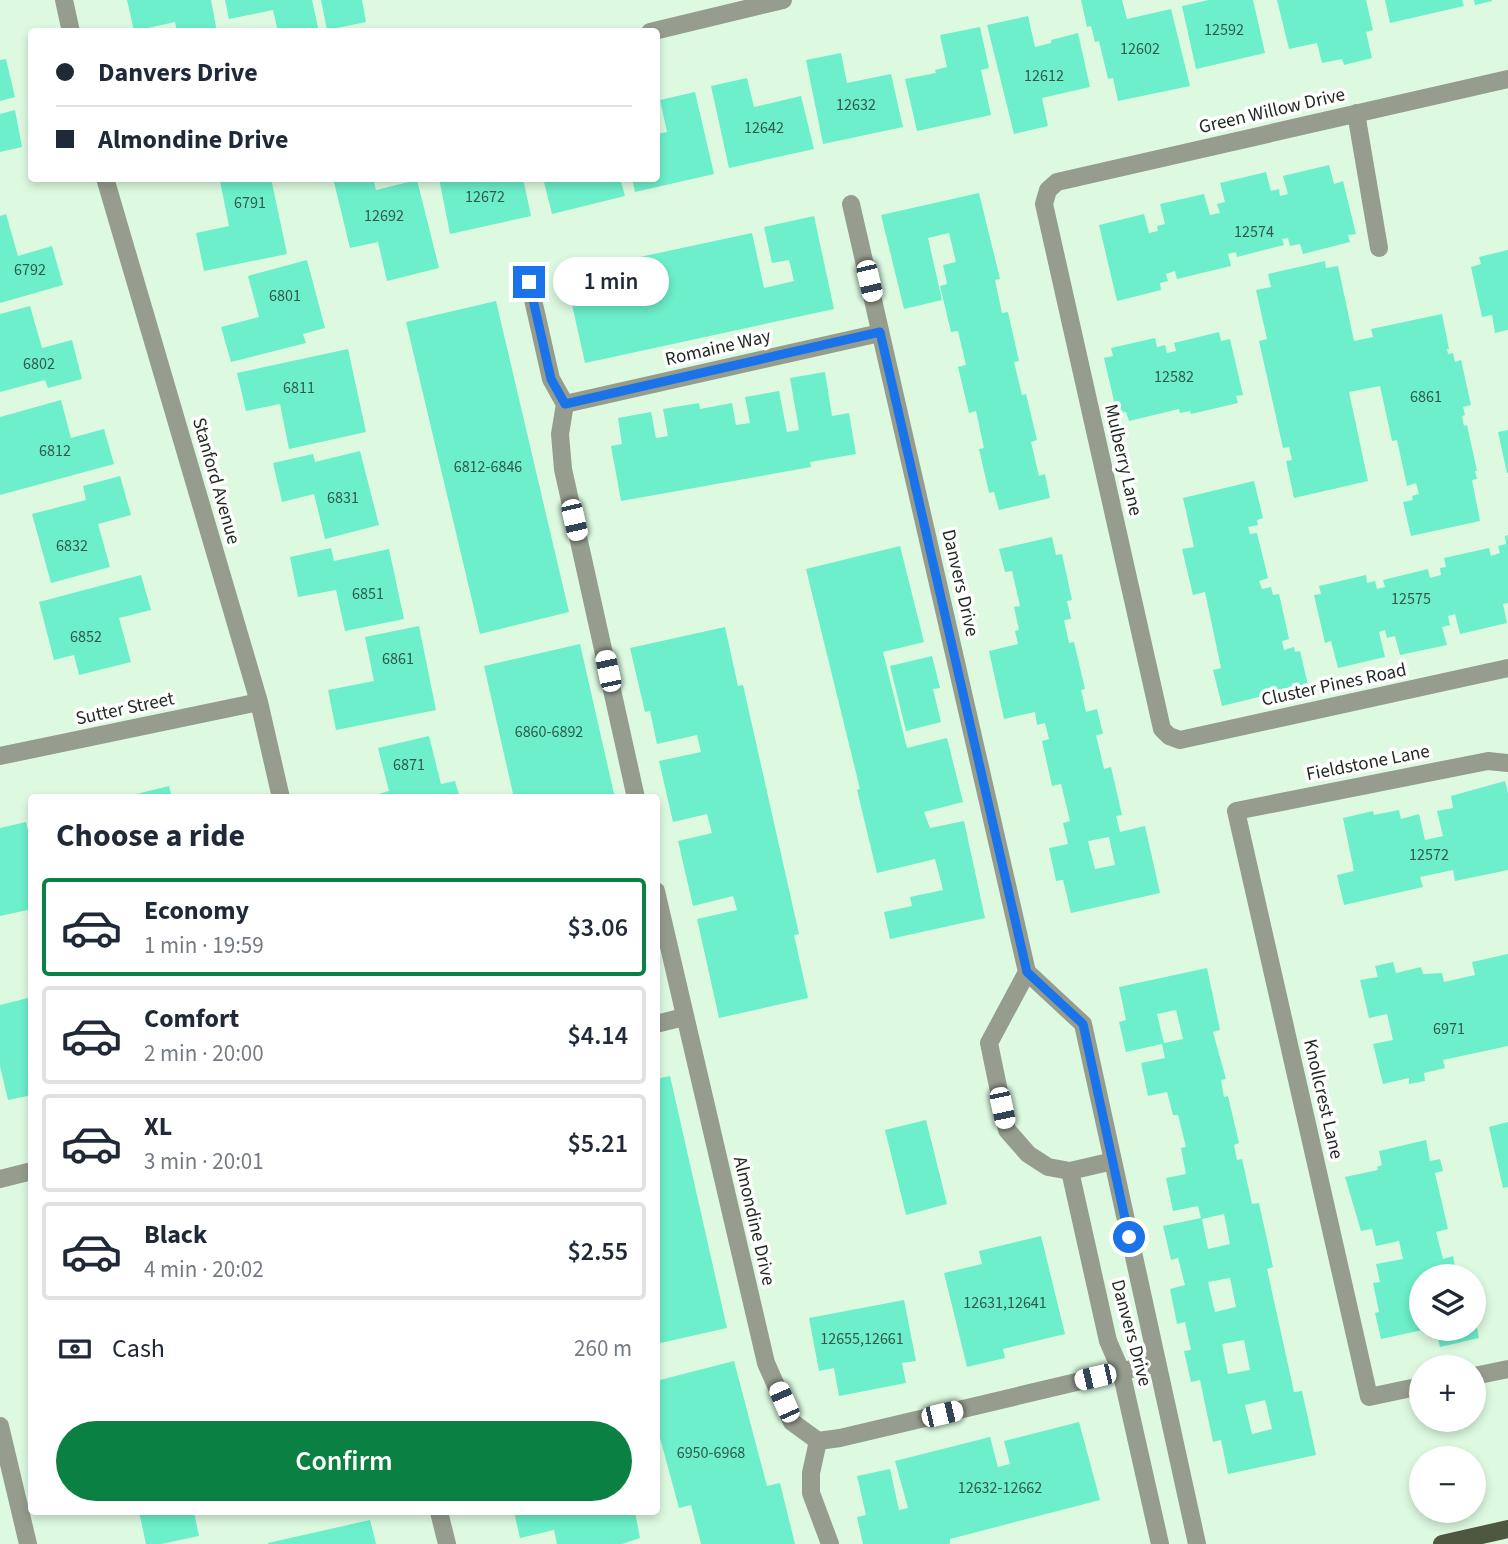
<!DOCTYPE html>
<html lang="en">
<head>
<meta charset="utf-8">
<style>
	:root { --surface:#fff; --page:#f2f2f3; --text:#1f2937; --muted:#747a83; --line:#e0e1e3; --accent:#0b8043 }
	body { margin:0; font-family:"Source Sans 3",sans-serif; background:var(--page); color:var(--text); height:100vh; display:flex; flex-direction:column; font-size:26px; white-space:nowrap }
	* { box-sizing:border-box; margin:0 }
	p { font-size:23px; color:var(--muted) }
	.icon { flex:none; width:38px; height:38px; fill:none; stroke:currentColor; stroke-width:2; stroke-linecap:round; stroke-linejoin:round }
	.map { position:relative; flex:1; overflow:hidden }
	.sheet { position:absolute; left:28px; top:794px; width:632px; height:721px; display:flex; flex-direction:column; background:var(--surface); border-radius:7px; box-shadow:0 4px 10px #0003 }
	.sheet>* { flex:none }
	.banner { position:absolute; left:28px; top:28px; width:632px; height:154px; border-radius:7px; box-shadow:0 4px 10px #0003; display:grid; align-content:center; height:154px; padding:0 28px; background:var(--surface) }
	.fabs { position:absolute; left:1409px; top:1264px; display:grid; gap:14px }
	.fabs a { display:grid; place-items:center; width:77px; height:77px; border-radius:50%; background:var(--surface); box-shadow:0 4px 10px #0003; font-size:35px }
	.end { position:absolute; width:32px; height:32px; margin:-16px; border:9px solid #1a73e8; background:#fff; box-shadow:0 0 0 4px #fff }
	.from { border-radius:50% }
	.bubble { position:absolute; height:49px; border-radius:24px; background:var(--surface); box-shadow:0 4px 10px #0003; font-size:23px; font-weight:600; line-height:49px; text-align:center }
	.car { position:absolute; width:21px; height:42px; margin:-21px -10px; border-radius:9px; box-shadow:0 0 5px 2px #0007; background:linear-gradient(#fff 24%,#345 0 40%,#fff 0 76%,#345 0 86%,#fff 0) }
	.banner b { display:flex; align-items:center; gap:24px; height:66px; font-size:26px }
	.banner b+b { border-top:2px solid var(--line) }
	.banner i { width:18px; height:18px; background:var(--text) }
	ul { padding:0; list-style:none }
	li { display:flex; align-items:center; gap:21px; height:98px; margin:0 14px 10px; padding:0 14px; border:4px solid var(--line); border-radius:7px }
	li div { flex:1 }
	li b { display:block; font-size:26px }
	li em { font-style:normal; font-weight:600 }
	li.current { border-color:var(--accent) }
	li>.icon { width:63px; height:63px; stroke-width:1.5 }
	h2 { padding:0 28px; font-size:32px; line-height:84px }
	.pay { display:flex; align-items:center; gap:18px; height:77px; padding:0 28px; font-size:26px }
	.pay p { margin-inline-start:auto }
	.cta { display:flex; gap:14px; margin-top:auto; padding:14px 28px }
	.cta a { flex:1; height:80px; border-radius:42px; background:var(--accent); color:#fff; font-size:28px; font-weight:600; line-height:80px; text-align:center }
	.map>svg:first-child { display:block }
	.building { fill:#6cefca; fill-rule:evenodd }
	.lines { fill:none; stroke-linecap:round; stroke-linejoin:round }
	.minor { stroke:#969c8e; stroke-width:18 }
	.major { stroke:#4e573f; stroke-width:18 }
	.route { stroke:#1a73e8; stroke-width:9 }
	.labels { text-anchor:middle; dominant-baseline:central; stroke-width:7; stroke-linejoin:round; paint-order:stroke }
	.number-label { font-size:16px; fill:#325a4a }
	.street-label { font-size:19px; fill:#1f2920; stroke:#fefefe }
</style>
</head>
<body>
<div class="map">
<svg width="1508" height="1544" viewBox="0 0 1508 1544">
	<rect width="100%" height="100%" fill="#ddfae1"/>
	<path class="building" d="M 127,0 L 211,0 L 217,32 L 177,32 L 175,22 L 134,31 Z
		M 225,0 L 312,0 L 319,32 L 278,32 L 273,10 L 229,19 Z
		M 321,0 L 362,0 L 366,22 L 327,30 Z
		M 1081,0 L 1122,0 L 1127,19 L 1171,9 L 1190,86 L 1118,101 L 1113,78 L 1108,79 L 1099,41 L 1095,42 L 1091,26 L 1087,27 Z
		M 1209,0 L 1253,0 L 1265,53 L 1196,69 L 1182,6 Z
		M 1277,0 L 1366,0 L 1373,30 L 1366,32 L 1372,58 L 1344,65 L 1342,59 L 1322,63 L 1317,43 L 1289,49 Z
		M 1385,0 L 1462,0 L 1464,6 L 1390,23 Z
		M 1474,0 L 1492,0 L 1492,1 L 1475,5 Z
		M 1028,16 L 1035,47 L 1051,43 L 1051,40 L 1078,33 L 1090,87 L 1042,98 L 1048,126 L 1014,134 L 987,25 Z
		M 980,27 L 989,68 L 981,70 L 991,115 L 917,131 L 905,79 L 936,73 L 935,70 L 947,67 L 940,35 Z
		M 841,53 L 847,83 L 891,74 L 903,127 L 823,144 L 806,60 Z
		M 6,59 L 15,97 L 0,101 L 0,60 Z
		M 747,78 L 754,107 L 801,96 L 814,149 L 729,168 L 711,86 Z
		M 695,92 L 714,174 L 635,192 L 632,178 L 656,178 L 656,134 L 667,132 L 660,100 Z
		M 15,110 L 22,147 L 0,152 L 0,114 Z
		M 1329,165 L 1334,184 L 1343,181 L 1356,234 L 1348,235 L 1350,242 L 1303,254 L 1300,244 L 1290,246 L 1288,238 L 1282,239 L 1284,245 L 1237,257 L 1236,252 L 1228,254 L 1231,266 L 1177,279 L 1175,271 L 1166,274 L 1168,281 L 1160,283 L 1161,290 L 1117,301 L 1099,225 L 1144,214 L 1149,233 L 1158,231 L 1157,226 L 1165,224 L 1160,204 L 1204,194 L 1210,215 L 1220,213 L 1217,204 L 1225,202 L 1220,183 L 1266,172 L 1271,191 L 1279,189 L 1280,196 L 1288,194 L 1283,176 Z
		M 230,178 L 271,178 L 287,254 L 204,271 L 196,233 L 229,226 L 220,181 Z
		M 333,178 L 373,178 L 376,190 L 417,180 L 439,268 L 387,281 L 378,242 L 350,248 Z
		M 439,178 L 523,178 L 531,216 L 450,234 Z
		M 543,178 L 620,178 L 625,196 L 552,214 Z
		M 979,193 L 1000,279 L 995,280 L 1002,313 L 1008,312 L 1019,361 L 1014,362 L 1022,395 L 1026,394 L 1037,440 L 1031,442 L 1039,476 L 1045,474 L 1050,498 L 999,510 L 994,492 L 989,493 L 979,449 L 984,448 L 976,411 L 969,413 L 958,367 L 966,365 L 958,331 L 951,332 L 940,286 L 947,284 L 943,265 L 956,262 L 949,233 L 928,238 L 942,300 L 904,309 L 881,215 Z
		M 6,214 L 18,256 L 52,246 L 63,285 L 0,303 L 0,216 Z
		M 814,216 L 834,309 L 585,363 L 565,273 L 752,233 L 764,288 L 794,281 L 789,260 L 772,263 L 764,227 Z
		M 1508,250 L 1508,330 L 1495,333 L 1492,315 L 1482,317 L 1471,267 L 1481,264 L 1479,257 Z
		M 307,260 L 325,328 L 303,334 L 306,343 L 231,362 L 221,327 L 259,317 L 248,276 Z
		M 1325,261 L 1326,268 L 1338,266 L 1354,341 L 1373,337 L 1371,329 L 1442,314 L 1449,349 L 1447,349 L 1448,354 L 1453,353 L 1455,362 L 1461,360 L 1471,405 L 1463,407 L 1465,415 L 1462,416 L 1464,426 L 1467,425 L 1477,471 L 1475,471 L 1477,479 L 1472,480 L 1480,521 L 1411,536 L 1403,502 L 1413,500 L 1412,496 L 1419,494 L 1416,483 L 1407,486 L 1397,440 L 1392,441 L 1380,386 L 1349,392 L 1368,481 L 1294,498 L 1286,461 L 1292,460 L 1289,447 L 1283,448 L 1259,341 L 1267,339 L 1256,290 L 1271,287 L 1268,274 Z
		M 496,301 L 569,612 L 480,634 L 406,322 Z
		M 30,306 L 42,348 L 72,340 L 82,379 L 48,388 L 45,380 L 0,392 L 0,314 Z
		M 1219,332 L 1221,341 L 1230,339 L 1243,395 L 1236,396 L 1238,403 L 1191,414 L 1190,411 L 1180,413 L 1179,409 L 1129,421 L 1126,412 L 1117,414 L 1104,358 L 1113,356 L 1111,348 L 1155,338 L 1157,347 L 1165,345 L 1167,353 L 1176,351 L 1174,343 Z
		M 348,349 L 366,432 L 289,449 L 280,404 L 246,411 L 237,373 Z
		M 825,372 L 832,416 L 849,413 L 856,454 L 810,462 L 811,467 L 621,501 L 611,446 L 622,444 L 618,418 L 651,412 L 656,438 L 668,436 L 663,409 L 699,403 L 700,409 L 732,403 L 736,425 L 750,423 L 745,397 L 779,391 L 787,432 L 799,430 L 790,378 Z
		M 61,400 L 71,438 L 104,429 L 114,464 L 0,495 L 0,417 Z
		M 1508,430 L 1508,473 L 1507,473 L 1498,432 Z
		M 360,451 L 379,525 L 325,539 L 314,494 L 282,502 L 273,463 L 313,454 L 315,462 Z
		M 120,476 L 131,515 L 98,524 L 110,567 L 51,583 L 32,514 L 86,500 L 83,486 Z
		M 1254,481 L 1263,518 L 1257,520 L 1258,525 L 1248,527 L 1250,534 L 1257,533 L 1268,578 L 1259,581 L 1262,589 L 1271,587 L 1273,595 L 1279,594 L 1289,639 L 1282,641 L 1284,650 L 1294,647 L 1295,652 L 1300,651 L 1308,685 L 1222,706 L 1213,670 L 1221,668 L 1205,592 L 1193,595 L 1182,549 L 1194,547 L 1183,498 Z
		M 1508,535 L 1508,603 L 1503,604 L 1507,623 L 1460,634 L 1455,614 L 1448,616 L 1450,625 L 1442,627 L 1447,645 L 1400,655 L 1395,636 L 1387,638 L 1385,630 L 1379,632 L 1385,657 L 1338,668 L 1331,641 L 1325,643 L 1314,595 L 1321,594 L 1319,586 L 1366,575 L 1367,583 L 1375,581 L 1377,589 L 1385,587 L 1383,580 L 1428,569 L 1430,578 L 1441,575 L 1440,568 L 1446,567 L 1444,558 L 1489,548 L 1491,556 L 1500,553 L 1498,546 L 1506,544 L 1505,536 Z
		M 1052,537 L 1056,555 L 1062,554 L 1072,600 L 1067,601 L 1071,619 L 1064,620 L 1069,643 L 1074,642 L 1085,689 L 1081,690 L 1086,712 L 1097,709 L 1103,734 L 1096,735 L 1104,769 L 1111,767 L 1122,815 L 1116,816 L 1120,832 L 1145,826 L 1160,893 L 1071,913 L 1063,880 L 1056,881 L 1049,848 L 1068,844 L 1063,823 L 1070,821 L 1061,784 L 1052,786 L 1042,741 L 1049,739 L 1045,723 L 1037,725 L 1035,712 L 1004,719 L 989,651 L 1018,644 L 1015,631 L 1019,630 L 1014,607 L 1020,606 L 1012,571 L 1005,572 L 999,549 ZM 1109,837 L 1115,865 L 1095,869 L 1088,841 Z
		M 900,546 L 924,642 L 883,652 L 907,748 L 947,738 L 963,802 L 924,812 L 930,828 L 964,821 L 985,918 L 890,939 L 884,912 L 912,906 L 910,897 L 943,890 L 935,859 L 877,873 L 857,790 L 860,789 L 806,569 Z
		M 331,548 L 334,561 L 389,549 L 404,619 L 345,631 L 336,590 L 298,597 L 290,557 Z
		M 141,575 L 151,610 L 119,618 L 131,662 L 79,675 L 74,655 L 54,660 L 39,602 Z
		M 419,626 L 436,710 L 336,730 L 328,690 L 374,681 L 365,637 Z
		M 725,627 L 738,686 L 743,685 L 799,934 L 794,935 L 808,998 L 719,1018 L 697,919 L 737,910 L 733,896 L 693,906 L 678,841 L 712,833 L 707,814 L 673,822 L 659,761 L 701,752 L 697,735 L 657,744 L 650,711 L 645,712 L 630,648 Z
		M 580,644 L 615,798 L 514,798 L 484,666 Z
		M 932,656 L 940,688 L 933,689 L 941,722 L 906,731 L 890,666 Z
		M 429,736 L 441,784 L 455,781 L 460,798 L 365,798 L 389,791 L 378,748 Z
		M 1505,781 L 1508,793 L 1508,870 L 1455,881 L 1453,870 L 1420,877 L 1423,887 L 1344,905 L 1337,875 L 1354,871 L 1343,818 L 1373,811 L 1374,815 L 1399,810 L 1401,819 L 1419,814 L 1425,840 L 1443,836 L 1437,811 L 1453,808 L 1451,796 Z
		M 169,786 L 172,798 L 125,798 L 124,797 Z
		M 26,822 L 32,850 L 32,909 L 0,916 L 0,828 Z
		M 1508,954 L 1508,1046 L 1443,1060 L 1445,1068 L 1424,1073 L 1425,1081 L 1409,1084 L 1409,1078 L 1383,1084 L 1373,1044 L 1393,1040 L 1387,1014 L 1369,1018 L 1360,980 L 1378,977 L 1375,966 L 1393,962 L 1396,973 L 1421,967 L 1423,974 L 1442,973 L 1444,982 L 1475,975 L 1472,962 Z
		M 1207,968 L 1220,1030 L 1213,1032 L 1226,1079 L 1221,1080 L 1224,1097 L 1228,1096 L 1239,1143 L 1234,1145 L 1237,1160 L 1242,1159 L 1252,1204 L 1259,1203 L 1273,1267 L 1267,1269 L 1294,1392 L 1302,1391 L 1316,1455 L 1228,1474 L 1221,1440 L 1213,1442 L 1200,1380 L 1191,1382 L 1184,1351 L 1191,1350 L 1185,1322 L 1177,1324 L 1170,1289 L 1185,1285 L 1178,1258 L 1171,1260 L 1163,1226 L 1201,1218 L 1198,1206 L 1173,1211 L 1166,1178 L 1186,1174 L 1181,1148 L 1186,1147 L 1178,1115 L 1173,1115 L 1167,1092 L 1148,1096 L 1141,1063 L 1165,1058 L 1162,1044 L 1126,1052 L 1119,1022 L 1126,1020 L 1119,987 ZM 1176,1010 L 1183,1039 L 1164,1043 L 1157,1014 ZM 1224,1214 L 1230,1244 L 1208,1249 L 1202,1219 ZM 1230,1278 L 1236,1307 L 1215,1312 L 1208,1282 ZM 1244,1340 L 1250,1370 L 1228,1374 L 1222,1344 ZM 1265,1400 L 1272,1429 L 1252,1434 L 1245,1405 Z
		M 32,997 L 32,1095 L 8,1100 L 0,1066 L 0,1005 Z
		M 670,1076 L 727,1328 L 656,1344 L 656,1079 Z
		M 926,1120 L 947,1204 L 906,1215 L 885,1130 Z
		M 1508,1122 L 1508,1187 L 1503,1188 L 1489,1127 Z
		M 1426,1140 L 1430,1161 L 1440,1159 L 1443,1171 L 1435,1173 L 1448,1229 L 1436,1232 L 1443,1259 L 1453,1256 L 1457,1276 L 1421,1276 L 1421,1328 L 1427,1329 L 1381,1339 L 1375,1313 L 1379,1312 L 1373,1283 L 1380,1282 L 1376,1264 L 1403,1259 L 1399,1241 L 1376,1246 L 1372,1229 L 1361,1231 L 1345,1177 L 1378,1170 L 1377,1167 L 1382,1165 L 1379,1151 Z
		M 1041,1236 L 1065,1334 L 1003,1349 L 1005,1358 L 967,1367 L 944,1273 L 982,1264 L 979,1251 Z
		M 1478,1295 L 1481,1308 L 1474,1310 L 1474,1296 Z
		M 904,1300 L 916,1361 L 902,1363 L 906,1383 L 839,1396 L 834,1368 L 819,1371 L 809,1318 Z
		M 1475,1317 L 1479,1338 L 1440,1347 L 1435,1328 L 1474,1328 Z
		M 734,1361 L 767,1486 L 780,1483 L 795,1544 L 701,1544 L 691,1505 L 679,1508 L 656,1423 L 656,1381 Z
		M 1079,1422 L 1100,1500 L 950,1539 L 950,1544 L 863,1544 L 857,1517 L 866,1515 L 857,1476 L 890,1469 L 899,1510 L 908,1508 L 895,1461 L 990,1437 L 998,1467 L 1010,1464 L 1004,1441 Z
		M 139,1512 L 194,1512 L 199,1536 L 161,1544 L 146,1544 Z
		M 514,1512 L 635,1512 L 640,1538 L 622,1544 L 557,1544 L 554,1530 L 520,1538 Z
		M 370,1520 L 376,1544 L 268,1544 L 268,1543 Z"/>
	<g class="lines">
		<path class="minor" d="M 64,0 L 71,32
			M 650,32 L 783,0
			M 1508,79 L 1057,182 L 1048,190 L 1044,204 L 1162,729 L 1169,736 L 1180,740 L 1508,668
			M 1356,113 L 1379,248
			M 105,178 L 259,702 L 281,798
			M 851,204 L 1027,972 L 1083,1024 L 1197,1544
			M 529,282 L 551,379 L 565,404 L 560,434 L 563,469 L 636,798
			M 565,404 L 880,333
			M 0,756 L 259,702
			M 656,891 L 766,1363 L 792,1422 L 818,1441 L 811,1473 L 811,1493 L 830,1544
			M 1027,972 L 989,1043 L 1007,1130 L 1028,1154 L 1048,1167 L 1070,1171 L 1108,1341 L 1121,1371 L 1160,1544
			M 656,1024 L 684,1017
			M 1070,1171 L 1113,1161
			M 0,1179 L 32,1171
			M 1474,1376 L 1508,1369
			M 1421,1386 L 1369,1397 L 1236,811 L 1488,761 L 1508,763
			M 0,1426 L 28,1544
			M 818,1441 L 840,1438 L 1157,1363
			M 439,1512 L 447,1544"/>
		<path class="major" d="M 1442,1544 L 1508,1529"/>
	</g>
	<g class="lines">
		<path class="route" d="M 529,282 L 551,379 L 565,404 L 880,332 L 1027,972 L 1083,1024 L 1129,1237"/>
	</g>
	<g class="labels">
		<g class="number-label">
			<text x="1224" y="30">12592</text>
			<text x="1140" y="49">12602</text>
			<text x="1044" y="76">12612</text>
			<text x="856" y="105">12632</text>
			<text x="764" y="128">12642</text>
			<text x="485" y="197">12672</text>
			<text x="250" y="203">6791</text>
			<text x="384" y="216">12692</text>
			<text x="1254" y="232">12574</text>
			<text x="30" y="270">6792</text>
			<text x="285" y="296">6801</text>
			<text x="39" y="364">6802</text>
			<text x="1174" y="377">12582</text>
			<text x="299" y="388">6811</text>
			<text x="1426" y="397">6861</text>
			<text x="55" y="451">6812</text>
			<text x="488" y="467">6812-6846</text>
			<text x="343" y="498">6831</text>
			<text x="72" y="546">6832</text>
			<text x="368" y="594">6851</text>
			<text x="1411" y="599">12575</text>
			<text x="86" y="637">6852</text>
			<text x="398" y="659">6861</text>
			<text x="549" y="732">6860-6892</text>
			<text x="409" y="765">6871</text>
			<text x="1429" y="855">12572</text>
			<text x="1449" y="1029">6971</text>
			<text x="1005" y="1303">12631,12641</text>
			<text x="862" y="1339">12655,12661</text>
			<text x="711" y="1453">6950-6968</text>
			<text x="1000" y="1488">12632-12662</text>
		</g>
		<g class="street-label">
			<text transform="translate(1272 111) rotate(-13)">Green Willow Drive</text>
			<text transform="translate(718 348) rotate(-13)">Romaine Way</text>
			<text transform="translate(1123 460) rotate(77)">Mulberry Lane</text>
			<text transform="translate(216 481) rotate(74)">Stanford Avenue</text>
			<text transform="translate(960 583) rotate(77)">Danvers Drive</text>
			<text transform="translate(1334 685) rotate(-12)">Cluster Pines Road</text>
			<text transform="translate(125 709) rotate(-12)">Sutter Street</text>
			<text transform="translate(1368 763) rotate(-11)">Fieldstone Lane</text>
			<text transform="translate(1323 1099) rotate(77)">Knollcrest Lane</text>
			<text transform="translate(754 1221) rotate(77)">Almondine Drive</text>
			<text transform="translate(1131 1333) rotate(75)">Danvers Drive</text>
		</g>
	</g>
</svg>
<div class="fabs">
<a><svg class="icon" aria-label="layers" viewBox="0 0 24 24"><path d="M12 4l9 5-9 5-9-5zM3 14l9 5 9-5"/></svg></a>
<a>+</a>
<a>−</a>
</div>
<i class="end from" style="left:1129px;top:1237px"></i>
<i class="end" style="left:529px;top:282px"></i>
<div class="bubble" style="left:553px;top:257px;width:116px">1 min</div>
<i class="car" style="left:869px;top:281px;rotate:167deg"></i>
<i class="car" style="left:574px;top:520px;rotate:167deg"></i>
<i class="car" style="left:608px;top:671px;rotate:348deg"></i>
<i class="car" style="left:1002px;top:1108px;rotate:168deg"></i>
<i class="car" style="left:1095px;top:1377px;rotate:257deg"></i>
<i class="car" style="left:784px;top:1402px;rotate:336deg"></i>
<i class="car" style="left:942px;top:1414px;rotate:77deg"></i>
<div class="banner">
<b><i class="from"></i>Danvers Drive</b>
<b><i></i>Almondine Drive</b>
</div>
<section class="sheet">
<h2>Choose a ride</h2>
<ul>
<li class="current"><svg class="icon" aria-label="car" viewBox="0 0 24 24"><path d="M5 17H2v-5l4-1 3-4h7l3 4 3 1v5h-3M9 17h6M6 11h13"/><circle cx="7" cy="17" r="2"/><circle cx="17" cy="17" r="2"/></svg><div><b>Economy</b><p>1 min · 19:59</p></div><em>$3.06</em></li>
<li><svg class="icon" aria-label="car" viewBox="0 0 24 24"><path d="M5 17H2v-5l4-1 3-4h7l3 4 3 1v5h-3M9 17h6M6 11h13"/><circle cx="7" cy="17" r="2"/><circle cx="17" cy="17" r="2"/></svg><div><b>Comfort</b><p>2 min · 20:00</p></div><em>$4.14</em></li>
<li><svg class="icon" aria-label="car" viewBox="0 0 24 24"><path d="M5 17H2v-5l4-1 3-4h7l3 4 3 1v5h-3M9 17h6M6 11h13"/><circle cx="7" cy="17" r="2"/><circle cx="17" cy="17" r="2"/></svg><div><b>XL</b><p>3 min · 20:01</p></div><em>$5.21</em></li>
<li><svg class="icon" aria-label="car" viewBox="0 0 24 24"><path d="M5 17H2v-5l4-1 3-4h7l3 4 3 1v5h-3M9 17h6M6 11h13"/><circle cx="7" cy="17" r="2"/><circle cx="17" cy="17" r="2"/></svg><div><b>Black</b><p>4 min · 20:02</p></div><em>$2.55</em></li>
</ul>
<div class="pay"><svg class="icon" aria-label="cash" viewBox="0 0 24 24"><path d="M3 7h18v10H3z"/><circle cx="12" cy="12" r="2"/></svg>Cash<p>260 m</p></div>
<div class="cta"><a>Confirm</a></div>
</section>
</div>
</body>
</html>
